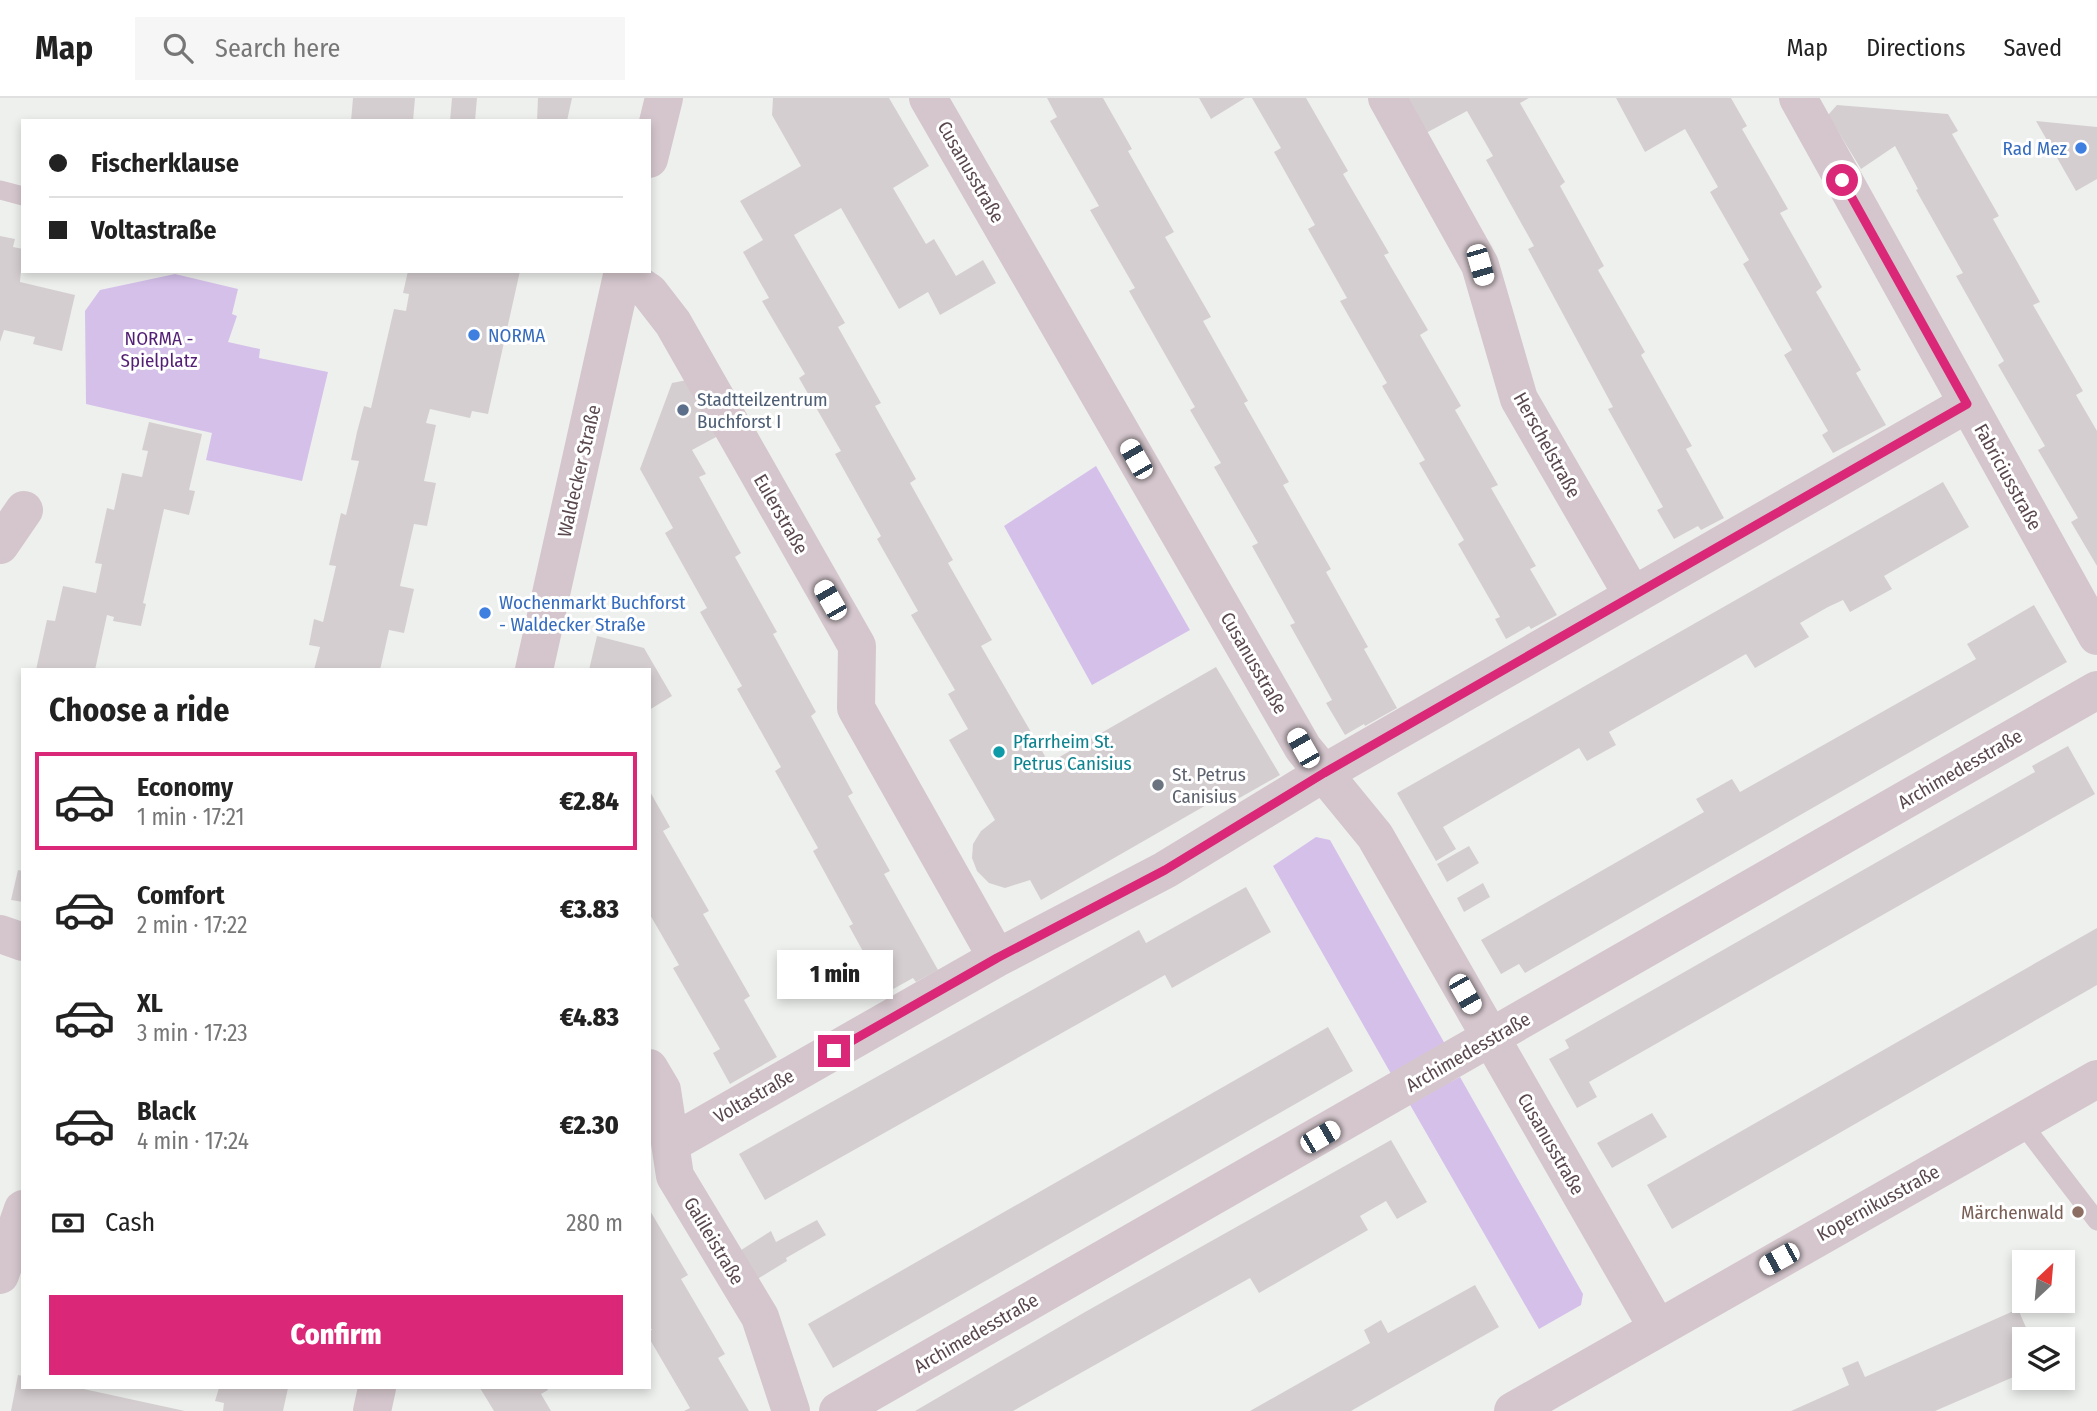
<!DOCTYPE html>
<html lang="en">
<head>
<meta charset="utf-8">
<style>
	:root { --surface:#fff; --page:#f6f6f6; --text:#222; --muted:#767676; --line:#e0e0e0; --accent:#db2777 }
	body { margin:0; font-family:"Fira Sans Condensed",sans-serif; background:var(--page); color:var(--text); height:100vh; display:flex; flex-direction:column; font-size:26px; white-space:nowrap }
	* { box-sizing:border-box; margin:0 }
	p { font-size:23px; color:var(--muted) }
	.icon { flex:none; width:38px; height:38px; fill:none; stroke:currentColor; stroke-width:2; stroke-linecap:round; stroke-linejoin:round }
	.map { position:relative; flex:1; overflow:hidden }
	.side { position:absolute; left:21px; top:570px; width:630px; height:721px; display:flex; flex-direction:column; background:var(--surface); border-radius:0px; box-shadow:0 4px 10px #0003 }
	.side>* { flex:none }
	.top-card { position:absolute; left:21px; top:21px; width:630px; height:154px; border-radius:0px; box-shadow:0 4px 10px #0003; display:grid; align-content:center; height:154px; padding:0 28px; background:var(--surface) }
	.needle { width:46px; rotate:26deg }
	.fabs { position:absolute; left:2012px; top:1152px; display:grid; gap:14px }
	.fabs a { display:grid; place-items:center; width:63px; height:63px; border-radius:0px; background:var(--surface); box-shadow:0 4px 10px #0003; font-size:35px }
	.end { position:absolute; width:32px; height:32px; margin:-16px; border:9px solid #db2777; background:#fff; box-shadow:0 0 0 4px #fff }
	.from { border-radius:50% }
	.bubble { position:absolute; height:49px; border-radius:0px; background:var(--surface); box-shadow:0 4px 10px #0003; font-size:23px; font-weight:800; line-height:49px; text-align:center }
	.car { position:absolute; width:21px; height:42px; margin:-21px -10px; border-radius:9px; box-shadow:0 0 5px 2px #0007; background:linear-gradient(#fff 24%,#345 0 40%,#fff 0 76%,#345 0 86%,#fff 0) }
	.top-card b { display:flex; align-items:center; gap:24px; height:66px; font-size:26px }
	.top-card b+b { border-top:2px solid var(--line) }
	.top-card i { width:18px; height:18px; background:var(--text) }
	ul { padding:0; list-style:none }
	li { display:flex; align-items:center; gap:21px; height:98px; margin:0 14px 10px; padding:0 14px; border:4px solid transparent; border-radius:0px }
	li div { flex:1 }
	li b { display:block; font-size:26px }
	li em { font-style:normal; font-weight:800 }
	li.active { border-color:var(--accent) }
	li>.icon { width:63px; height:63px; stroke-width:1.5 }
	h2 { padding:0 28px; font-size:32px; line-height:84px }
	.pay { display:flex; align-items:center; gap:18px; height:77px; padding:0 28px; font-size:26px }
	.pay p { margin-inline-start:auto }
	.cta { display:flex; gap:14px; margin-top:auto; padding:14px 28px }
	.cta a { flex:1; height:80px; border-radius:0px; background:var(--accent); color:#fff; font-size:28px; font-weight:800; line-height:80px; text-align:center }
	header { display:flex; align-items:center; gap:42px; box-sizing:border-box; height:98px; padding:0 35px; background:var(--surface); border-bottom:2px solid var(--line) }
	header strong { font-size:33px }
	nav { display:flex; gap:38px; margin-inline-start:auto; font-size:24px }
	.search { width:490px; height:63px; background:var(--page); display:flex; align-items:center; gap:18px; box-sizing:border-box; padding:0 24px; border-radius:0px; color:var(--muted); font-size:26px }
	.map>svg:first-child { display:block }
	.green { fill:#d5c0ea }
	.building { fill:#d5ced0 }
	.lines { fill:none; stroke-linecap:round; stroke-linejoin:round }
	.service { stroke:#d4c6cc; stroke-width:19 }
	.minor { stroke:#d4c6cc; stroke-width:38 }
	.tertiary { stroke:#d4c6cc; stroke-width:38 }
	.route { stroke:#db2777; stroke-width:9 }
	.shop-dot { fill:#3f7fe0; stroke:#fff; stroke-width:2.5 }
	.service-dot { fill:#5c6f8a; stroke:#fff; stroke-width:2.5 }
	.culture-dot { fill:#0f9aa8; stroke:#fff; stroke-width:2.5 }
	.worship-dot { fill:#6b7280; stroke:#fff; stroke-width:2.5 }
	.education-dot { fill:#8d6e63; stroke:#fff; stroke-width:2.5 }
	.labels { text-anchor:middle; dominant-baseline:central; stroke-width:6; stroke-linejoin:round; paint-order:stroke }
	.shop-label { font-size:19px; fill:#366cbe; stroke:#fff; text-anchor:start }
	.street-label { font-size:19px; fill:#5a484f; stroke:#fff }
	.park-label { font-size:19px; fill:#531f74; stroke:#fff }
	.service-label { font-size:19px; fill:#4e5e75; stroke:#fff; text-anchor:start }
	.culture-label { font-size:19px; fill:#0d838f; stroke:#fff; text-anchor:start }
	.worship-label { font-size:19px; fill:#5b616d; stroke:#fff; text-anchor:start }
	.education-label { font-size:19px; fill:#785e54; stroke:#fff; text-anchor:end }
</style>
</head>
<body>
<header>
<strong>Map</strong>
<div class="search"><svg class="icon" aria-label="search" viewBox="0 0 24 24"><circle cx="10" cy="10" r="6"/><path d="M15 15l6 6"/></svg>Search here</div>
<nav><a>Map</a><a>Directions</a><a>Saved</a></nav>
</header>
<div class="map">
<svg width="2097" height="1313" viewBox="0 0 2097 1313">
	<rect width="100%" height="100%" fill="#eef0ee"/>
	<path class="green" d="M 175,176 L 238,191 L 232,216 L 237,218 L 228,244 L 260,251 L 259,260 L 328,274 L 302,383 L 206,362 L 212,335 L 86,306 L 85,213 L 100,192 Z
		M 1096,368 L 1190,532 L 1092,587 L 1004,428 Z
		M 1316,739 L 1330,742 L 1445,946 L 1394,981 L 1273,768 Z
		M 1460,979 L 1583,1196 L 1581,1207 L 1539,1231 L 1409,1005 Z"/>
	<path class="building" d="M 353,0 L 415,0 L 413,23 L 351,23 Z
		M 452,0 L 477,0 L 475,23 L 450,23 Z
		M 538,0 L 572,0 L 567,23 L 537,23 Z
		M 773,0 L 889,0 L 929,68 L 893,90 L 926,146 L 934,141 L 956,178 L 983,162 L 996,185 L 940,217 L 928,194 L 899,211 L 841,110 L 794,137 L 845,225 L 838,229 L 881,305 L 875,308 L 916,381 L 910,385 L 953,462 L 948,465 L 992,542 L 981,548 L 1049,665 L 1216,569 L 1280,677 L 1227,707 L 1222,698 L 1041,802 L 1030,782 L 1005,790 L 989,785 L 977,773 L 972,760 L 973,746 L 981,733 L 995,722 L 949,642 L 968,631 L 948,596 L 955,592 L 911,517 L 918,513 L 877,441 L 881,438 L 835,356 L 841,353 L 799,280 L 805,276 L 762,203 L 769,200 L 743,154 L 763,142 L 740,103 L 801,68 L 772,17 Z
		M 1047,0 L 1103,0 L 1132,51 L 1128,53 L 1174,134 L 1165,139 L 1211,219 L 1203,223 L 1248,303 L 1244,305 L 1289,384 L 1283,387 L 1331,471 L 1326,474 L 1368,549 L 1364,551 L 1397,610 L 1365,628 L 1364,626 L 1345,637 L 1326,605 L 1332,602 L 1290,527 L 1295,525 L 1252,448 L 1258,445 L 1214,369 L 1221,365 L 1190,312 L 1195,309 L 1129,193 L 1135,190 L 1090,112 L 1099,108 L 1050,23 L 1057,19 Z
		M 1199,0 L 1245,0 L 1211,21 Z
		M 1252,0 L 1306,0 L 1348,73 L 1343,76 L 1389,155 L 1384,157 L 1428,232 L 1420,237 L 1461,308 L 1455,312 L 1498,387 L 1491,390 L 1536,468 L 1530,471 L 1557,517 L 1531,531 L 1529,528 L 1506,541 L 1495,521 L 1500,519 L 1458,446 L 1464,442 L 1419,365 L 1425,362 L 1382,288 L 1387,285 L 1340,203 L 1347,200 L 1308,131 L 1315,127 L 1274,54 L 1281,50 Z
		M 1408,0 L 1529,0 L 1520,5 L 1565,84 L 1560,88 L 1604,168 L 1598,172 L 1645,254 L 1641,257 L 1692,348 L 1686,351 L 1724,420 L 1701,432 L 1698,428 L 1674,441 L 1657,412 L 1663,409 L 1608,311 L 1613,309 L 1528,151 L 1534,148 L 1486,62 L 1493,58 L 1467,13 L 1426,35 Z
		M 1616,0 L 1731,0 L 1747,28 L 1742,31 L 1788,111 L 1780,115 L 1822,189 L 1816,194 L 1861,272 L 1856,275 L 1886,327 L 1833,355 L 1822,337 L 1828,333 L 1784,257 L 1792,252 L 1743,166 L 1749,162 L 1710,94 L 1718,89 L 1685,31 L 1645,54 Z
		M 1837,7 L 1948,16 L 1958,33 L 1952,36 L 1999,118 L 1993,121 L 2040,204 L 2033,207 L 2083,293 L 2076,297 L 2097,333 L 2097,468 L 2071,424 L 2078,420 L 2038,352 L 2045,348 L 1998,267 L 2004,263 L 1956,178 L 1963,175 L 1916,92 L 1918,91 L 1895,48 L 1861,71 L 1828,17 Z
		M 2036,23 L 2097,29 L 2097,81 L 2076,93 Z
		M 0,138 L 15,141 L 13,149 L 23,151 L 20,184 L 75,197 L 62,253 L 33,246 L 35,239 L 4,232 L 0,244 Z
		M 408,173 L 520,173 L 488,316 L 472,313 L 470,320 L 430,311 L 426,325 L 436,327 L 424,383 L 436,385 L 427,428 L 414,426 L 400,488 L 414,491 L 404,535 L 389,532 L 380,572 L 314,572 L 320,549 L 309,547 L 314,521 L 323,524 L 336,468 L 329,467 L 341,415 L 346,417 L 359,363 L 351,362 L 357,334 L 364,308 L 371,310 L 394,211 L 406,213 L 409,196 L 403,195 Z
		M 687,282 L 718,338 L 692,352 L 706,376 L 699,379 L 741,455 L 735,459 L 777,534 L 773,536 L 816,614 L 811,618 L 853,695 L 848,698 L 890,773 L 884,776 L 938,872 L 916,884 L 913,880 L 886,895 L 849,828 L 853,826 L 813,753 L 818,750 L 775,673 L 781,669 L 737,591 L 742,588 L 700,514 L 707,510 L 665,435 L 673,430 L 640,371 L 672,285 Z
		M 149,324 L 202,336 L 189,392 L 195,393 L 189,417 L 164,411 L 143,505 L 146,506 L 141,528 L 113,523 L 114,519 L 107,517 L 95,572 L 36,572 L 47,522 L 55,523 L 63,488 L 96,495 L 102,466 L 95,465 L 107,410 L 114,412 L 122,375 L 142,379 L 148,353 L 142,352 Z
		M 1943,384 L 1969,429 L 1884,478 L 1892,491 L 1850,514 L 1843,502 L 1828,509 L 1800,525 L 1809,539 L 1755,570 L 1746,556 L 1609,634 L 1616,647 L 1587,663 L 1579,650 L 1443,729 L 1456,751 L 1436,763 L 1397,695 Z
		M 2034,507 L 2067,564 L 1525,875 L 1519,866 L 1501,876 L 1481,842 L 1704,714 L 1696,701 L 1732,681 L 1740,694 L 1976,561 L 1967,546 Z
		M 597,538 L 644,550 L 672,598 L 649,612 L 649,572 L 589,572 Z
		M 2068,648 L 2095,696 L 1589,984 L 1597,999 L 1577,1010 L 1549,961 L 1569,950 L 1565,942 L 2035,674 L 2032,668 Z
		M 649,692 L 670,729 L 663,733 L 709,813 L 703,816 L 750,898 L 744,902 L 777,959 L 730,986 L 713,955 L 720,951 L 673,870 L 679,867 L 649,815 Z
		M 1469,748 L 1479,765 L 1447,784 L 1437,766 Z
		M 18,772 L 23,773 L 23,804 L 11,802 Z
		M 1483,785 L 1490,799 L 1464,814 L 1457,800 Z
		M 1246,789 L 1271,834 L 1172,890 L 1165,877 L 765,1102 L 739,1056 L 1139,832 L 1146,845 Z
		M 2097,830 L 2097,887 L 1672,1131 L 1647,1087 Z
		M 1328,929 L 1353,973 L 833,1270 L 808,1226 Z
		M 1652,1015 L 1667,1039 L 1612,1070 L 1597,1045 Z
		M 1391,1042 L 1427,1104 L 1397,1121 L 1386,1103 L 1360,1118 L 1368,1132 L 1259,1195 L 1250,1180 L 1013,1313 L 915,1313 L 1085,1214 Z
		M 649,1111 L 688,1177 L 681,1181 L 725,1256 L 718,1260 L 749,1313 L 684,1313 L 690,1310 L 649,1240 L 649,1233 L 652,1232 L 649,1227 Z
		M 817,1122 L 826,1137 L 786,1160 L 787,1163 L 754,1183 L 738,1154 L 771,1133 L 776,1144 Z
		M 1475,1187 L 1499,1229 L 1430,1268 L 1351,1313 L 1250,1313 L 1370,1245 L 1364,1232 L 1381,1222 L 1388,1235 Z
		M 2018,1211 L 2031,1241 L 2025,1241 L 2025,1274 L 1935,1313 L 1791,1313 L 1849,1287 L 1842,1270 L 1858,1263 L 1865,1279 Z
		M 18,1277 L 23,1278 L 23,1290 L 79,1290 L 185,1313 L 11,1313 Z
		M 219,1290 L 288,1290 L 283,1313 L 223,1313 L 224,1305 L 215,1303 Z
		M 480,1290 L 547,1290 L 548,1292 L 541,1296 L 551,1313 L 494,1313 Z"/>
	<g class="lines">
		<path class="service" d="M 0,92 L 23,98
			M 2021,1024 L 2097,1123"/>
		<path class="minor" d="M 928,0 L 1303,650 L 1375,738 L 1657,1229
			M 1387,0 L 1480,167 L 1519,301 L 1633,498
			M 1798,0 L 2097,538
			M 622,176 L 649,194 L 673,225 L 857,548 L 856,610 L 997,860
			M 0,447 L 24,412
			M 0,836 L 23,844
			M 649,970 L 662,992 L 675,1078 L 760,1219 L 791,1313
			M 672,1045 L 997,860 L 1165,772 L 1324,675 L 1967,306
			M 0,1177 L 23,1111
			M 838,1313 L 2097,592
			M 1513,1313 L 2097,981"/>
		<path class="tertiary" d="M 649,61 L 664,0
			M 534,572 L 623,173
			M 372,1313 L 377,1290"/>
	</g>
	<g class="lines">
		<path class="route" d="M 834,953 L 997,860 L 1165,772 L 1324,675 L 1967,306 L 1842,82"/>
	</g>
	<g class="shop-dot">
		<circle cx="2081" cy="50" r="7"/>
		<circle cx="474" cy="237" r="7"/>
		<circle cx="485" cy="515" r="7"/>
	</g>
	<circle class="service-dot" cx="683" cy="312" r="7"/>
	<circle class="culture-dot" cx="999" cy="654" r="7"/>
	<circle class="worship-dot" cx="1158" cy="687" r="7"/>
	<circle class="education-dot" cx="2078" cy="1114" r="7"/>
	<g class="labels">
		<g class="shop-label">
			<text x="2067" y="50" text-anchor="end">Rad Mez</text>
			<text x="488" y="237">NORMA</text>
			<text x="499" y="504">Wochenmarkt Buchforst<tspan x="499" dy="22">- Waldecker Straße</tspan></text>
		</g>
		<g class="street-label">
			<text transform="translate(971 74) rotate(60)">Cusanusstraße</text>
			<text transform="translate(1547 347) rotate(61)">Herschelstraße</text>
			<text transform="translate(579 373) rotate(-77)">Waldecker Straße</text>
			<text transform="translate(2008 379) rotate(61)">Fabriciusstraße</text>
			<text transform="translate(781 416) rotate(60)">Eulerstraße</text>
			<text transform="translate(1254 565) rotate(60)">Cusanusstraße</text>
			<text transform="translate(1960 671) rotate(-30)">Archimedesstraße</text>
			<text transform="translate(1468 954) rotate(-30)">Archimedesstraße</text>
			<text transform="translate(754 998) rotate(-30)">Voltastraße</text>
			<text transform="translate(1551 1046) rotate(60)">Cusanusstraße</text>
			<text transform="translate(1878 1105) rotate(-29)">Kopernikusstraße</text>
			<text transform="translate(714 1143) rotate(59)">Galileistraße</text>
			<text transform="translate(976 1235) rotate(-30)">Archimedesstraße</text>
		</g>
		<g class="park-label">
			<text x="159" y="240">NORMA -<tspan x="159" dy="22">Spielplatz</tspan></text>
		</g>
		<g class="service-label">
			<text x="697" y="301">Stadtteilzentrum<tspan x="697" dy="22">Buchforst I</tspan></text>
		</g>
		<g class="culture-label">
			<text x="1013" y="643">Pfarrheim St.<tspan x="1013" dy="22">Petrus Canisius</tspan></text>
		</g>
		<g class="worship-label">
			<text x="1172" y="676">St. Petrus<tspan x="1172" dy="22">Canisius</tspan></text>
		</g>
		<g class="education-label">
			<text x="2064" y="1114">Märchenwald</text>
		</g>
	</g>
</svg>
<div class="fabs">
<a><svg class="needle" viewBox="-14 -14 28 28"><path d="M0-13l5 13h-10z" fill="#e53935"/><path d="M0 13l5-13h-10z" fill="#767676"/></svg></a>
<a><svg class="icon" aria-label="layers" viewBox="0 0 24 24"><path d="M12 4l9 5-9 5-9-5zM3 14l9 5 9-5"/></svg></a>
</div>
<i class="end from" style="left:1842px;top:82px"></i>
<i class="end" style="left:834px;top:953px"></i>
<div class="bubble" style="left:777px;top:852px;width:116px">1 min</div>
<i class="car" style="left:1480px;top:167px;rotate:164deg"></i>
<i class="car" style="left:1136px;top:361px;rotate:330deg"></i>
<i class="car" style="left:830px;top:502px;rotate:330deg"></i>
<i class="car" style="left:1303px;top:650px;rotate:330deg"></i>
<i class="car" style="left:1465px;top:896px;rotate:150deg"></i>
<i class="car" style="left:1320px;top:1039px;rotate:60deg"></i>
<i class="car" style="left:1779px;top:1161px;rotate:241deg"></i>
<div class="top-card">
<b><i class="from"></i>Fischerklause</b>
<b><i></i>Voltastraße</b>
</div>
<section class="side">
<h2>Choose a ride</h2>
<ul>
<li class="active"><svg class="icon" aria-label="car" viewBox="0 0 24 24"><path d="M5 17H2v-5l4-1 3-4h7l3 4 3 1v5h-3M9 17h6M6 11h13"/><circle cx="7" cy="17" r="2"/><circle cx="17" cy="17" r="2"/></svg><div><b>Economy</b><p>1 min · 17:21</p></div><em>€2.84</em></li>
<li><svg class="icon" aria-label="car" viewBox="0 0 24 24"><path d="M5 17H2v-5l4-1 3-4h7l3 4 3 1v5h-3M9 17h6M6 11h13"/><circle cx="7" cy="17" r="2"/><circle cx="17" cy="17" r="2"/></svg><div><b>Comfort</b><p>2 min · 17:22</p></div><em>€3.83</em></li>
<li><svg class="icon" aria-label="car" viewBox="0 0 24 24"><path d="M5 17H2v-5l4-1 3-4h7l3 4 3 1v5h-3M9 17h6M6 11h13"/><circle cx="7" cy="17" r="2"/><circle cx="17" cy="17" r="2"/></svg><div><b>XL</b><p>3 min · 17:23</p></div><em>€4.83</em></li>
<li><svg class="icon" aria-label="car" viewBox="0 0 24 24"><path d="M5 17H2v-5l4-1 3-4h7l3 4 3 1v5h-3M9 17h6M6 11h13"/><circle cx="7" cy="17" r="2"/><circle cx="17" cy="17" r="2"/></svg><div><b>Black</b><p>4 min · 17:24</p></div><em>€2.30</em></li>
</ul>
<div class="pay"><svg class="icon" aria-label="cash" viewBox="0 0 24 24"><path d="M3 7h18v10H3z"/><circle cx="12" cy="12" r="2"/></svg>Cash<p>280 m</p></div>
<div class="cta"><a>Confirm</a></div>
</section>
</div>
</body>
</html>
